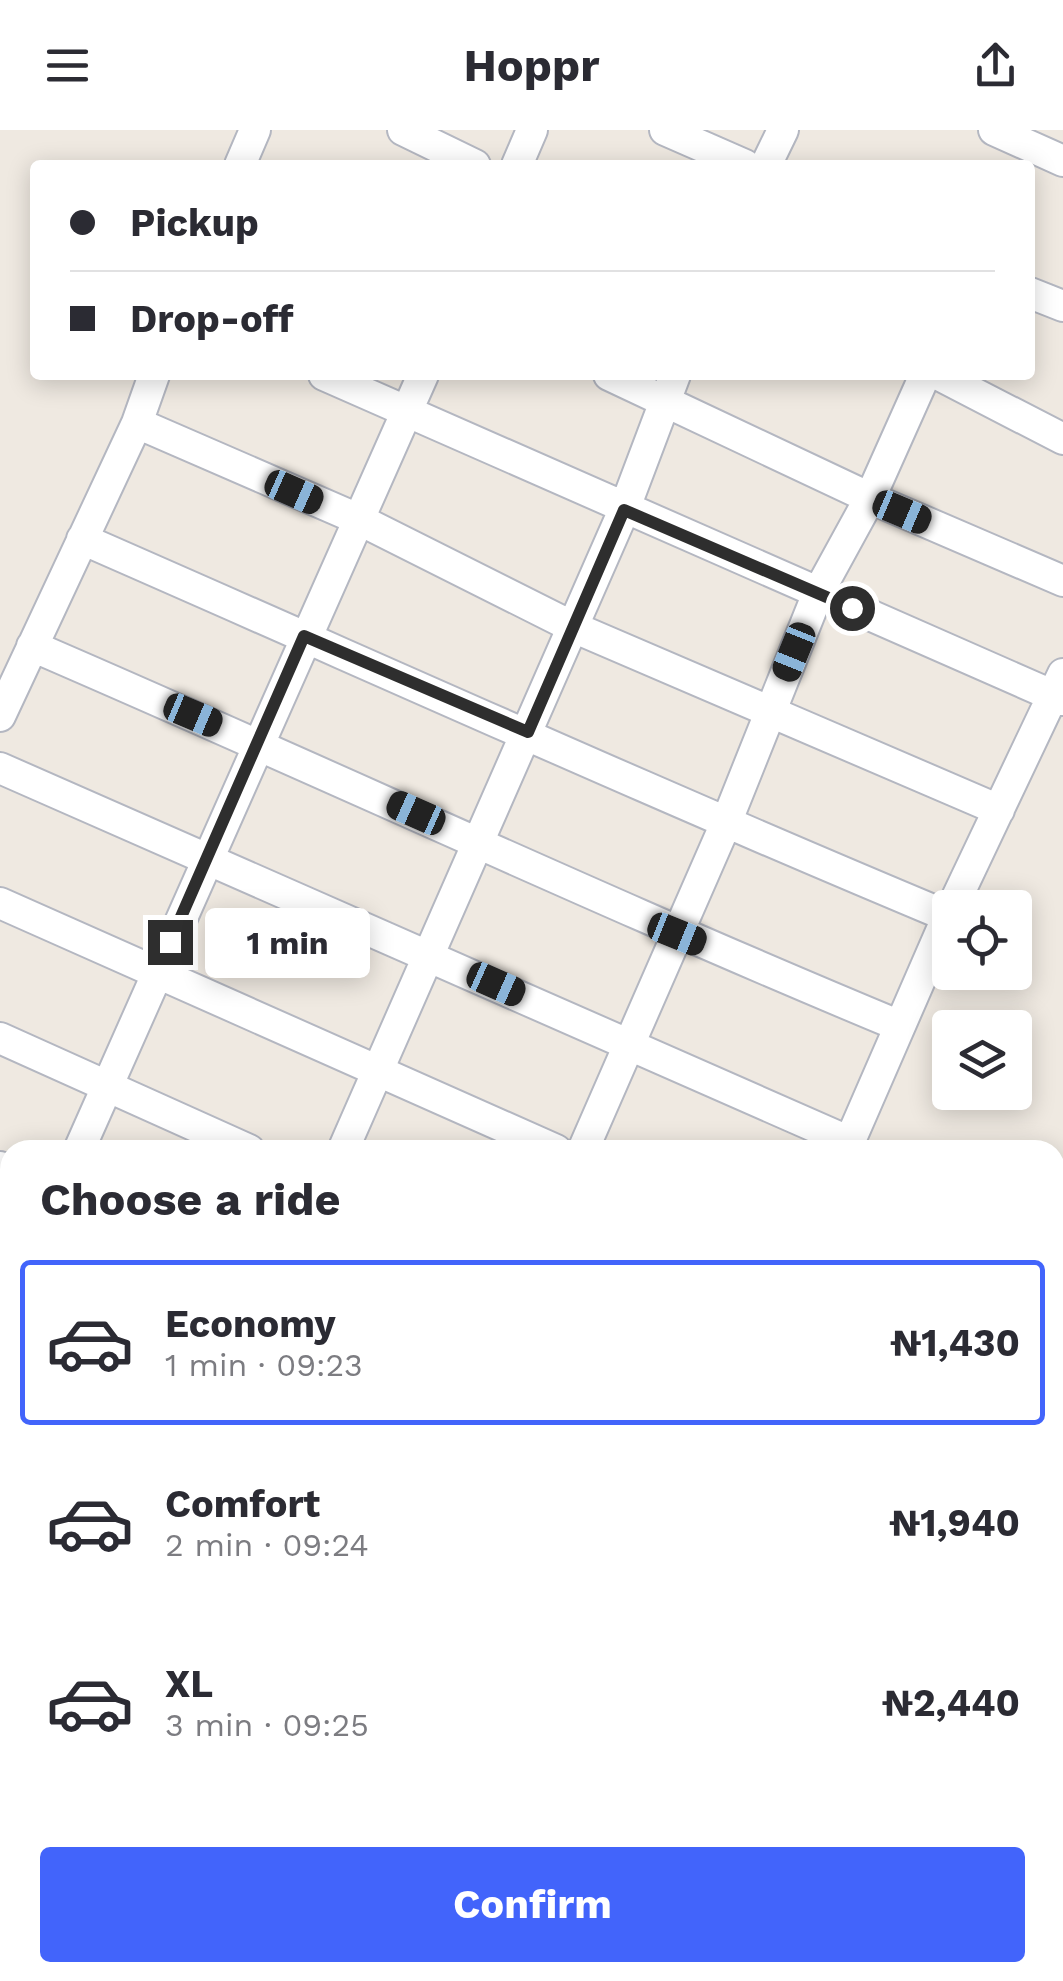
<!DOCTYPE html>
<html lang="en">
<head>
<meta charset="utf-8">
<style>
	:root { --surface:#fff; --page:#f2f2f3; --text:#2b2b33; --muted:#7c7c81; --line:#e1e1e2; --accent:#4264fb }
	body { margin:0; font-family:"Work Sans",sans-serif; background:var(--page); color:var(--text); height:100vh; display:flex; flex-direction:column; font-size:38px; white-space:nowrap }
	* { box-sizing:border-box; margin:0 }
	p { font-size:32px; color:var(--muted) }
	.icon { flex:none; width:55px; height:55px; fill:none; stroke:currentColor; stroke-width:2; stroke-linecap:round; stroke-linejoin:round }
	.map { position:relative; flex:1; overflow:hidden }
	.side { position:absolute; left:0px; top:1010px; width:1065px; height:842px; display:flex; flex-direction:column; background:var(--surface); border-radius:30px 30px 0 0; box-shadow:0 5px 25px #0003 }
	.side>* { flex:none }
	.guide { position:absolute; left:30px; top:30px; width:1005px; height:220px; border-radius:10px; box-shadow:0 5px 25px #0003; display:grid; align-content:center; height:220px; padding:0 40px; background:var(--surface) }
	.buttons { position:absolute; left:932px; top:760px; display:grid; gap:20px }
	.buttons a { display:grid; place-items:center; width:100px; height:100px; border-radius:10px; background:var(--surface); box-shadow:0 5px 25px #0003; font-size:50px }
	.end { position:absolute; width:45px; height:45px; margin:-22px; border:12px solid #2e2e2e; background:#fff; box-shadow:0 0 0 5px #fff }
	.from { border-radius:50% }
	.bubble { position:absolute; height:70px; border-radius:10px; background:var(--surface); box-shadow:0 5px 25px #0003; font-size:32px; font-weight:700; line-height:70px; text-align:center }
	.car { position:absolute; width:30px; height:60px; margin:-30px -15px; border-radius:12px; box-shadow:0 0 8px 2px #0007; background:linear-gradient(#222 24%,#8ab4d8 0 40%,#222 0 76%,#8ab4d8 0 86%,#222 0) }
	.guide b { display:flex; align-items:center; gap:35px; height:95px; font-size:38px }
	.guide b+b { border-top:2px solid var(--line) }
	.guide i { width:25px; height:25px; background:var(--text) }
	ul { padding:0; list-style:none }
	li { display:flex; align-items:center; gap:30px; height:165px; margin:0 20px 15px; padding:0 20px; border:5px solid transparent; border-radius:10px }
	li div { flex:1 }
	li b { display:block; font-size:38px }
	li em { font-style:normal; font-weight:700 }
	li.active { border-color:var(--accent) }
	li>.icon { width:90px; height:90px; stroke-width:1.5 }
	h2 { padding:0 40px; font-size:45px; line-height:120px }
	.action { display:flex; gap:20px; margin-top:auto; padding:20px 40px }
	.action a { flex:1; height:115px; border-radius:10px; background:var(--accent); color:#fff; font-size:40px; font-weight:700; line-height:115px; text-align:center }
	header { display:flex; justify-content:space-between; align-items:center; height:130px; padding:0 40px; background:var(--surface); font-size:45px; font-weight:700 }
	.map>svg:first-child { display:block }
	.building { fill:#cbc7bf; stroke:#cbc5ba; stroke-width:2.5 }
	.lines { fill:none; stroke-linecap:round; stroke-linejoin:round }
	.street-casing { stroke:#b4b7c1; stroke-width:34 }
	.street { stroke:#fff; stroke-width:30 }
	.route { stroke:#2e2e2e; stroke-width:12 }
</style>
</head>
<body>
<header><svg class="icon" aria-label="menu" viewBox="0 0 24 24"><path d="M4 6h16M4 12h16M4 18h16"/></svg>Hoppr<svg class="icon" aria-label="share" viewBox="0 0 24 24"><path d="M12 15V3M7 8l5-5 5 5M5 13v7h14v-7"/></svg></header>
<div class="map">
<svg width="1063" height="1851" viewBox="0 0 1063 1851">
	<rect width="100%" height="100%" fill="#efe9e1"/>
	<path class="building" d="M 309,1842 L 398,1842 L 411,1851 L 322,1851 Z"/>
	<g class="lines">
		<defs>
			<path id="street" d="M 403,0 L 475,35
				M 665,0 L 745,35
				M 994,0 L 1063,31
				M 240,35 L 255,0
				M 517,35 L 532,0
				M 766,35 L 783,0
				M 1030,163 L 1063,176
				M 324,245 L 1063,570
				M 609,245 L 870,368 L 1063,451
				M 939,245 L 1063,309
				M 137,293 L 358,389 L 573,497 L 999,680
				M 82,409 C 370,535 657,665 947,786
				M 32,516 C 322,641 608,775 900,896
				M 0,586 L 137,293 L 154,245
				M 0,638 L 850,1012
				M 0,773 L 556,1020
				M 952,778 L 1063,544
				M 0,908 L 249,1020
				M 79,1020 L 423,245
				M 343,1020 L 624,380 L 675,245
				M 583,1020 L 726,693 L 818,463 L 870,368 L 925,245
				M 846,1020 L 950,781
				M 0,1037 L 10,1041
				M 0,1200 L 10,1177
				M 0,1329 L 10,1334
				M 466,1851 L 472,1842"/>
		</defs>
		<use href="#street" class="street-casing"/>
		<use href="#street" class="street"/>
	</g>
	<g class="lines">
		<path class="route" d="M 170,812 L 304,506 L 528,602 L 624,380 L 852,478"/>
	</g>
</svg>
<div class="buttons">
<a><svg class="icon" aria-label="locate" viewBox="0 0 24 24"><circle cx="12" cy="12" r="6"/><path d="M12 2v4M12 18v4M2 12h4M18 12h4"/></svg></a>
<a><svg class="icon" aria-label="layers" viewBox="0 0 24 24"><path d="M12 4l9 5-9 5-9-5zM3 14l9 5 9-5"/></svg></a>
</div>
<i class="end from" style="left:852px;top:478px"></i>
<i class="end" style="left:170px;top:812px"></i>
<div class="bubble" style="left:205px;top:778px;width:165px">1 min</div>
<i class="car" style="left:294px;top:362px;rotate:114deg"></i>
<i class="car" style="left:902px;top:382px;rotate:113deg"></i>
<i class="car" style="left:794px;top:522px;rotate:202deg"></i>
<i class="car" style="left:193px;top:585px;rotate:113deg"></i>
<i class="car" style="left:416px;top:683px;rotate:294deg"></i>
<i class="car" style="left:677px;top:804px;rotate:112deg"></i>
<i class="car" style="left:496px;top:854px;rotate:114deg"></i>
<div class="guide">
<b><i class="from"></i>Pickup</b>
<b><i></i>Drop-off</b>
</div>
<section class="side">
<h2>Choose a ride</h2>
<ul>
<li class="active"><svg class="icon" aria-label="car" viewBox="0 0 24 24"><path d="M5 17H2v-5l4-1 3-4h7l3 4 3 1v5h-3M9 17h6M6 11h13"/><circle cx="7" cy="17" r="2"/><circle cx="17" cy="17" r="2"/></svg><div><b>Economy</b><p>1 min · 09:23</p></div><em>₦1,430</em></li>
<li><svg class="icon" aria-label="car" viewBox="0 0 24 24"><path d="M5 17H2v-5l4-1 3-4h7l3 4 3 1v5h-3M9 17h6M6 11h13"/><circle cx="7" cy="17" r="2"/><circle cx="17" cy="17" r="2"/></svg><div><b>Comfort</b><p>2 min · 09:24</p></div><em>₦1,940</em></li>
<li><svg class="icon" aria-label="car" viewBox="0 0 24 24"><path d="M5 17H2v-5l4-1 3-4h7l3 4 3 1v5h-3M9 17h6M6 11h13"/><circle cx="7" cy="17" r="2"/><circle cx="17" cy="17" r="2"/></svg><div><b>XL</b><p>3 min · 09:25</p></div><em>₦2,440</em></li>
</ul>
<div class="action"><a>Confirm</a></div>
</section>
</div>
</body>
</html>
